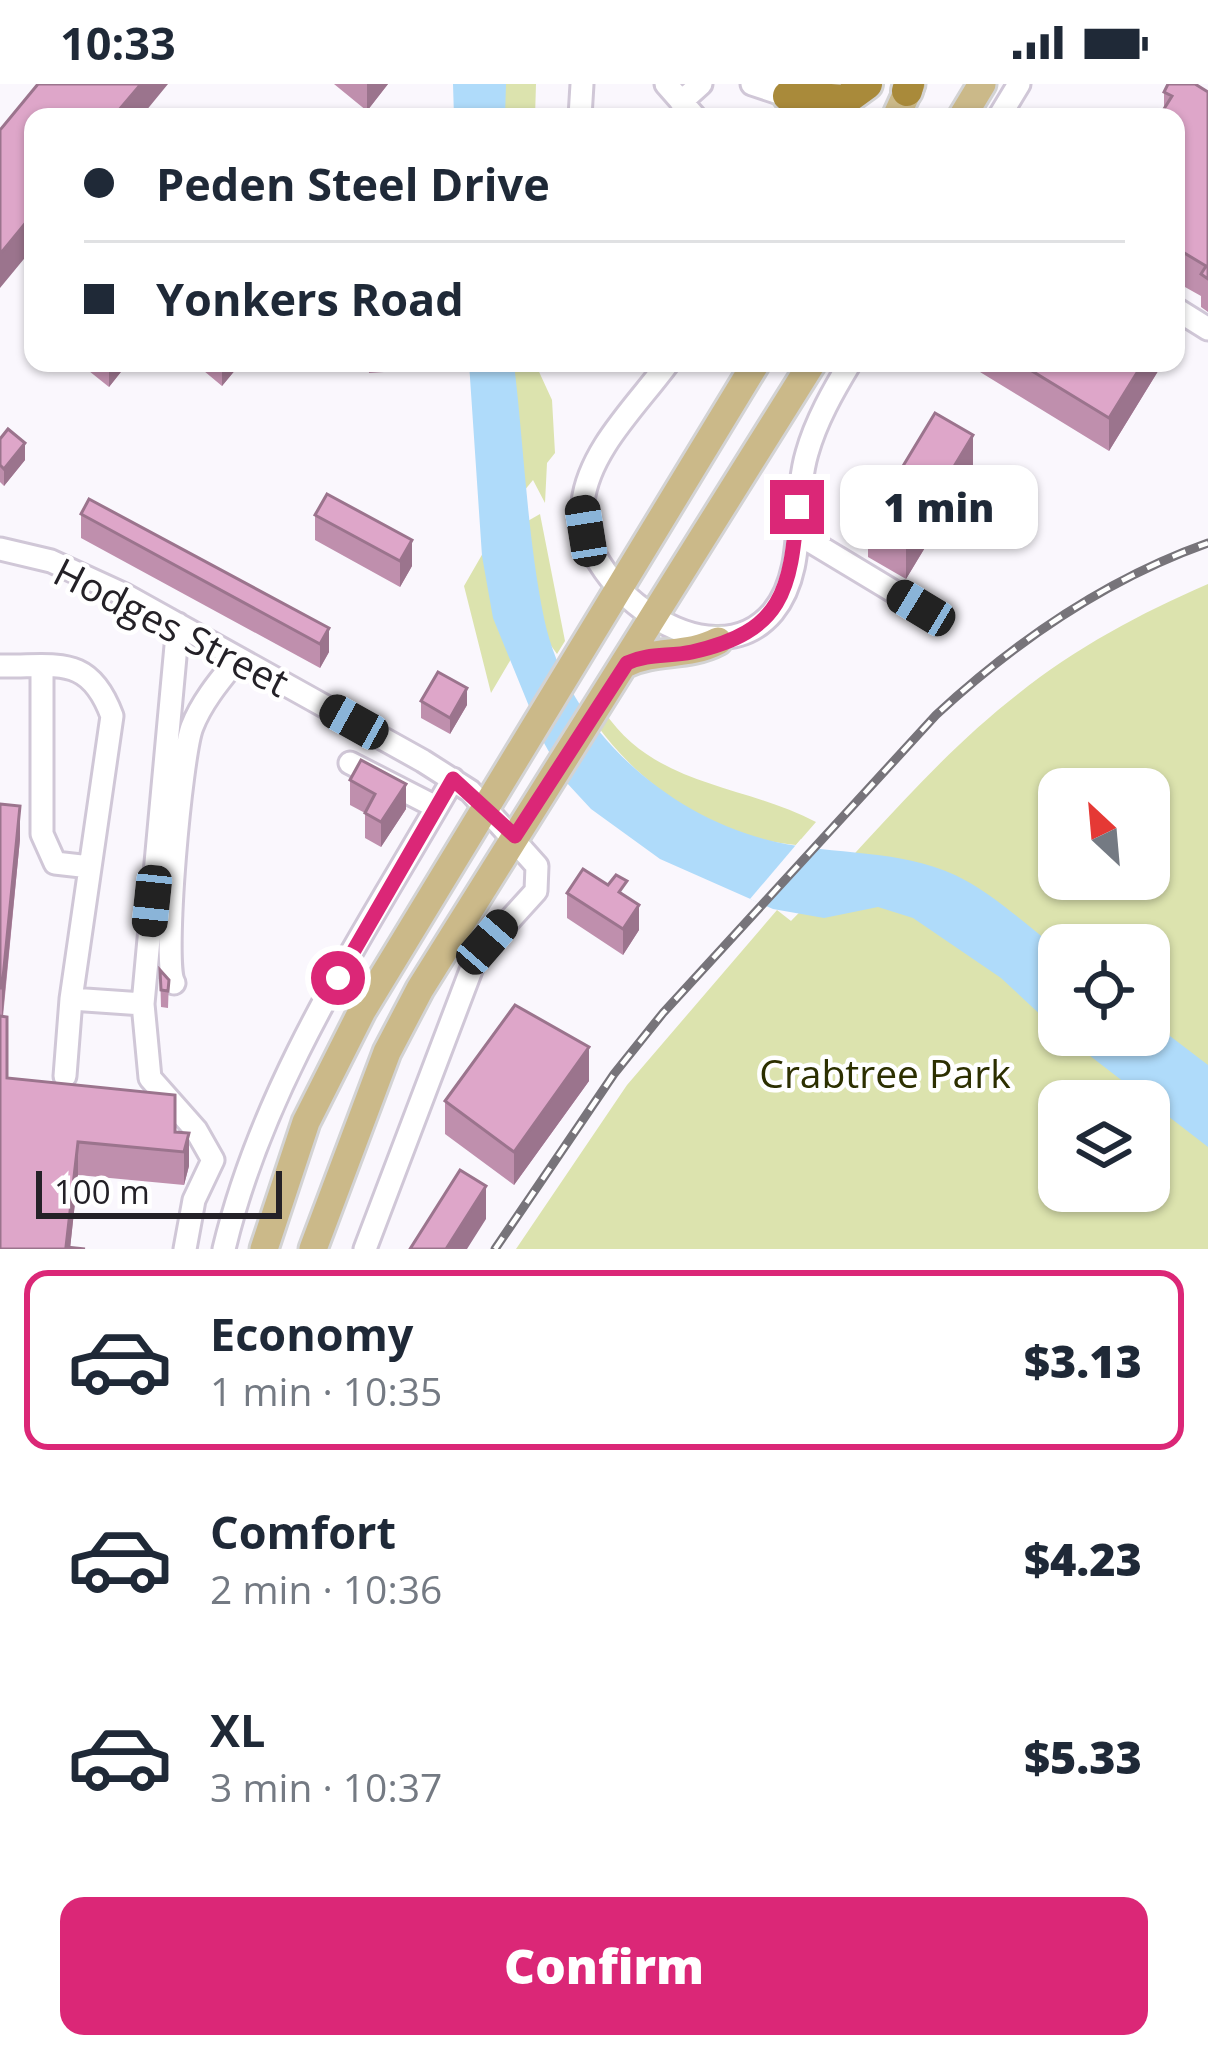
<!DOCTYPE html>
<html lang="en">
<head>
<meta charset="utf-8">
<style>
	:root { --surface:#fff; --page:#f2f2f3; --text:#1f2937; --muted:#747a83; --line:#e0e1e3; --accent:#db2777 }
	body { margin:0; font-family:"Open Sans",sans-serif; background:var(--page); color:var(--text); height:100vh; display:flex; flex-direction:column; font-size:45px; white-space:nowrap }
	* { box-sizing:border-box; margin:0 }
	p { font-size:39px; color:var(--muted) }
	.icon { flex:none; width:66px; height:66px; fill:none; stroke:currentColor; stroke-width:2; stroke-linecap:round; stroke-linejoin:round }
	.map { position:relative; height:1165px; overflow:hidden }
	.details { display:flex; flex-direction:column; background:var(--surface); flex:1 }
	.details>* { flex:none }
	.hud { position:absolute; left:24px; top:24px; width:1161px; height:264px; border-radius:24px; box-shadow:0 3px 9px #0004; display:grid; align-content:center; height:264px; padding:0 60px; background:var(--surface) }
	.needle { width:78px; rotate:334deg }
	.tools { position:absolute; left:1038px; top:684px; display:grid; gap:24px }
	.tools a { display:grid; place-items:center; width:132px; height:132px; border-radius:24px; background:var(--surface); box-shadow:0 3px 9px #0004; font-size:60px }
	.scale { position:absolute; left:36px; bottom:30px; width:246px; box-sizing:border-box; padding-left:12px; border:6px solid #242127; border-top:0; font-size:33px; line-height:42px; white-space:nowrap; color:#242127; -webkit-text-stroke:9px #fff; paint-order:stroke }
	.end { position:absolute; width:54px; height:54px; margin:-27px; border:15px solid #db2777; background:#fff; box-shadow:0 0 0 6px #fff }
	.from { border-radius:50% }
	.bubble { position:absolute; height:84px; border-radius:24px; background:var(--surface); box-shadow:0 3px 9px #0004; font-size:39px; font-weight:800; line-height:84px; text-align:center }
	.car { position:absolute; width:36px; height:72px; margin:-36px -18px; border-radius:15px; box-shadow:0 0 9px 3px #0007; background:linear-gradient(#222 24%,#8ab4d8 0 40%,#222 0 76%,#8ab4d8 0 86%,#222 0) }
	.hud b { display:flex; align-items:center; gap:42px; height:114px; font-size:45px }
	.hud b+b { border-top:3px solid var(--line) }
	.hud i { width:30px; height:30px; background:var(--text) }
	ul { padding:21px 0 0; list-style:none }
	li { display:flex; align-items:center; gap:36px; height:180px; margin:0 24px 18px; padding:0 36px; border:6px solid transparent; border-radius:24px }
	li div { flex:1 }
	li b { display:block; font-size:45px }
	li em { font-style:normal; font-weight:800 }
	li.current { border-color:var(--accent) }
	li>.icon { width:108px; height:108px; stroke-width:1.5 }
	.action { display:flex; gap:24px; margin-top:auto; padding:24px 60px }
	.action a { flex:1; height:138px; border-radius:24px; background:var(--accent); color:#fff; font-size:48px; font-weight:800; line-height:138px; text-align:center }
	.status { display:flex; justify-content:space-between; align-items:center; height:84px; padding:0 60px; background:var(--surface); direction:ltr }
	.status svg { height:33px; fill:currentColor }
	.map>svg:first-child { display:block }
	.green { fill:#dce3ae; fill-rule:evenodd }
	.water { fill:#afdbfa }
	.pier { fill:#faf7fd }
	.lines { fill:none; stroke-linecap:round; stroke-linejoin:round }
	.minor-casing { stroke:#d0c7d7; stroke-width:27 }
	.major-casing { stroke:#d3d3d4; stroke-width:33 }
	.highway-casing { stroke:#d3d3d4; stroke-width:36 }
	.minor { stroke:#fff; stroke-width:21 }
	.major { stroke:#cbb989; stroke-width:27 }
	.highway { stroke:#a98a3a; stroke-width:30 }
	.rail-casing { stroke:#77747a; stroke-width:9 }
	.rail { stroke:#fff; stroke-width:4.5; stroke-dasharray:14; stroke-linecap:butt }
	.wall { fill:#bf8fad }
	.shaded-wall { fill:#9b748d }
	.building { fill:#dea6c9; stroke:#9b748d; stroke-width:3 }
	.route { stroke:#db2777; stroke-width:15 }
	.labels { text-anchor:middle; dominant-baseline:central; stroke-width:9; stroke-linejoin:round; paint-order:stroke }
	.street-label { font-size:39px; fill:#242127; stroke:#fff }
	.park-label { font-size:39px; fill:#2c2f00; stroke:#fff }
</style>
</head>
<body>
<div class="status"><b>10:33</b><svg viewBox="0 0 49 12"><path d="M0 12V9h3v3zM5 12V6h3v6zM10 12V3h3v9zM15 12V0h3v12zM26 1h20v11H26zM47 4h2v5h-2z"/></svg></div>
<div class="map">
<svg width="1208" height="1165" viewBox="0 0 1208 1165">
	<rect width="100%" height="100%" fill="#faf7fd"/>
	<path class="green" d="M 475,0 L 536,0 L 535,33 L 477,33 Z
		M 496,279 L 535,279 L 552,316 L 555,369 L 547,379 L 545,419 L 533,396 L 506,429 L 527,548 L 491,609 L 464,502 L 506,429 Z
		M 540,430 L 565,557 L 557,570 L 542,549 L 526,438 Z
		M 1208,500 L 1208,1165 L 516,1165 L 627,1001 L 777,826 L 791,837 C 866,761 933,676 1018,610 C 1075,564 1141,529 1208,500 ZM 1059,705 L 1149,705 L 1149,795 L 1059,795 ZM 1059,861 L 1149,861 L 1149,951 L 1059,951 ZM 1059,1017 L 1149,1017 L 1149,1107 L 1059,1107 Z
		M 604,627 C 654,703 741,699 816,738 L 796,761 C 716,753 643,705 596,640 Z"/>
	<path class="water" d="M 453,0 L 506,0 L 505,33 L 454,33 Z
		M 469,279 L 514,279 C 524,363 527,451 544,534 C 567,645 669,734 776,758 C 834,771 899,765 955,791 C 993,809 1026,841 1059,866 L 1059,948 L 1001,894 L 913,834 L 878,823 L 824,834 L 773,825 L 660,775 L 591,725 L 566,698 L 544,659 L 493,534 L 482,472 Z
		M 1149,936 L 1208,981 L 1208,1063 L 1063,951 L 1149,951 Z"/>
	<path class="pier" d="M 801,755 L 825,757 L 766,822 L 750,815 Z"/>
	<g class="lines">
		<defs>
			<path id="minor" d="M 666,0 L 695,33
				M 752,0 L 788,12
				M 681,18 L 701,0
				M 580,33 L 582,0
				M 999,33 L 1019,0
				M 1176,225 L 1208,245
				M 668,279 C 638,320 589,366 583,418 C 573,497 710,603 773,528 C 808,485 792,420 807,369 C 816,337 833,307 850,279
				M 795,448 L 921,524
				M 0,465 L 51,477 L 125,511 L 423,677 L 470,707 L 537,782 L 536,807 L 476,873 L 365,1165
				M 178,540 L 143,920 L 150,994 L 196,1046 L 213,1076 L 194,1116 L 185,1165
				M 0,582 C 58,583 89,570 112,632 L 71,915 L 143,920
				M 42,583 L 42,750 L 55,779 L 90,783
				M 350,679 L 436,723
				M 174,899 C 162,879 181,671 192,643 C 202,617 221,595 238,574
				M 65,992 L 71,915
				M 224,1165 C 265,993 367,846 453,695"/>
			<path id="major" d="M 896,33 L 911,0
				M 962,33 L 982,0
				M 627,579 C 656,565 688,573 718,557
				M 264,1165 L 306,1038 L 362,927 L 756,279
				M 313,1165 L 387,968 L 420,905 L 812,279"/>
			<path id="highway" d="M 907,7 L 909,0
				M 788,12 L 845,16 L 867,0"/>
		</defs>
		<use href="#minor" class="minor-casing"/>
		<use href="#major" class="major-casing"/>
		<use href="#highway" class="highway-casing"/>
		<use href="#minor" class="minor"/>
		<use href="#major" class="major"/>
		<use href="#highway" class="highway"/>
		<defs>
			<path id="rail" d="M 495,1165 L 614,990 L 663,929 L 936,631 C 1015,558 1106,495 1208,459"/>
		</defs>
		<use href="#rail" class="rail-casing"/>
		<use href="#rail" class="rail"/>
	</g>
	<path class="wall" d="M 334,0 L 388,0 L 367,27 Z
		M 1164,8 L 1208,8 L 1208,228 L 1201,223 L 1201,212 L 1176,198 L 1176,33 L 1164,25 Z
		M 79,279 L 128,279 L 109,303 Z
		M 204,279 L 241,279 L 222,302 L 204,287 Z
		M 368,279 L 429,279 L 429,285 L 369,289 Z
		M 980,279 L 1163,279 L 1109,367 L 980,288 Z
		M 0,355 L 25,376 L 4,402 L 0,398 Z
		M 973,384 L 906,495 L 868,473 L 868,440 Z
		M 81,430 L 329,544 L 329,568 L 320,584 L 81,454 Z
		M 315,431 L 412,482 L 400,503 L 315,456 Z
		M 421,617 L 467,621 L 450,650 L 421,634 Z
		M 350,696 L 406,725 L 381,763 L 365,754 L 365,729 L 350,721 Z
		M 0,720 L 20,755 L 3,933 L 7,994 L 175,1048 L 189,1049 L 189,1082 L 184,1101 L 78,1091 L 70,1164 L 0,1165 Z
		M 567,809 L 627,812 L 639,846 L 623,871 L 567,834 Z
		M 160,886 L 169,896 L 168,924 L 161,923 Z
		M 589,997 L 514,1101 L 445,1050 L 445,1017 Z"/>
	<path class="shaded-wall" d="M 141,0 L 168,0 L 141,33 L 113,33 Z
		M 367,0 L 388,0 L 367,27 Z
		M 33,130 L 33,164 L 0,204 L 0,170 Z
		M 109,279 L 128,279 L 109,303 Z
		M 222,279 L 241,279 L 222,302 Z
		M 1143,279 L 1163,279 L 1109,367 L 1109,334 Z
		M 973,351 L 973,384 L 906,495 L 906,462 Z
		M 25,359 L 25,376 L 4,402 L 4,385 Z
		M 412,456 L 412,482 L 400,503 L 400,477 Z
		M 329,544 L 329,568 L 320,584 L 320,560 Z
		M 467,604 L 467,621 L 450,650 L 450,634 Z
		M 406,700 L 406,725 L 381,763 L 381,738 Z
		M 20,722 L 20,755 L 2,938 L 2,904 Z
		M 639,821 L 639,846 L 623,871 L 623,845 Z
		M 589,963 L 589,997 L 514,1101 L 514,1068 Z
		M 189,1049 L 189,1082 L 184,1101 L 184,1068 Z
		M 78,1058 L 78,1091 L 70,1165 L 66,1165 Z
		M 486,1102 L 486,1135 L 467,1165 L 446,1165 Z"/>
	<path class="building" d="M 38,0 L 141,0 L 113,33 L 33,33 L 33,130 L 0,170 L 0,46 Z
		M 1168,0 L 1195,0 L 1208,8 L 1208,195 L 1201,190 L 1206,182 L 1176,164 L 1176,33 L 1159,33 L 1172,12 L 1164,8 Z
		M 1019,279 L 1143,279 L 1109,334 Z
		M 935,329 L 973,351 L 906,462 L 868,440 Z
		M 8,345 L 25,359 L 4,385 L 0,381 L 0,355 Z
		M 327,410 L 412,456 L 400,477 L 315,431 Z
		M 89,415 L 329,544 L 320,560 L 81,430 Z
		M 438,588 L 467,604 L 450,634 L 421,617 Z
		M 361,676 L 406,700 L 381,738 L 365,729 L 375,710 L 350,696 Z
		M 0,720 L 20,722 L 2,904 L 0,904 Z
		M 583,785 L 608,801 L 616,791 L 627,797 L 619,808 L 639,821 L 623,845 L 567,809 Z
		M 160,886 L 169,896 L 168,907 L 161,906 Z
		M 515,921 L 589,963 L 514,1068 L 445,1017 Z
		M 0,932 L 7,933 L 7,994 L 175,1011 L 175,1048 L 189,1049 L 184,1068 L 78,1058 L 66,1163 L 85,1165 L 0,1165 Z
		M 460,1086 L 486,1102 L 446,1165 L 410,1165 Z"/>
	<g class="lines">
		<path class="route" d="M 338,894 L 453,695 L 515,752 L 627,579 C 648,569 669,573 692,568 C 783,548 791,506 797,423"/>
	</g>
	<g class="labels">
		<g class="street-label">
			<text transform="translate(172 542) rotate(27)">Hodges Street</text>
		</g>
		<g class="park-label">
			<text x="885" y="988">Crabtree Park</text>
		</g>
	</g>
</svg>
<div class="tools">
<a><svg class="needle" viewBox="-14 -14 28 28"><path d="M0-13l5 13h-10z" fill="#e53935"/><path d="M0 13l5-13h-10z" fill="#747a83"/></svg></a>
<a><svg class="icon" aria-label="locate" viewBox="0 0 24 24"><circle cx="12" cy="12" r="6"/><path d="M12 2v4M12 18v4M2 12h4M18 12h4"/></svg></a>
<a><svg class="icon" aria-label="layers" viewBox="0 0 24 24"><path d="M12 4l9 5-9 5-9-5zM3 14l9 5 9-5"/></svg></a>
</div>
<div class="scale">100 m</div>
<i class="end from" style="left:338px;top:894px"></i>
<i class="end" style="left:797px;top:423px"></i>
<div class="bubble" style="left:840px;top:381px;width:198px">1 min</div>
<i class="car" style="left:586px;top:447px;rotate:351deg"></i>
<i class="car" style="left:921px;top:524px;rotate:301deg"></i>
<i class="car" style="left:354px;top:638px;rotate:299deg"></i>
<i class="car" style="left:152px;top:817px;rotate:186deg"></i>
<i class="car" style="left:487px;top:858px;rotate:41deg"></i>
<div class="hud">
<b><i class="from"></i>Peden Steel Drive</b>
<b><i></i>Yonkers Road</b>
</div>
</div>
<section class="details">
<ul>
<li class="current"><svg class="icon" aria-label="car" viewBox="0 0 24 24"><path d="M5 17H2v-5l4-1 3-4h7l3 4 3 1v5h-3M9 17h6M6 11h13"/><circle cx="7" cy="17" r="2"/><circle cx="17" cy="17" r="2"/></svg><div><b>Economy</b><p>1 min · 10:35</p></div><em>$3.13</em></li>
<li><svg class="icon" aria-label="car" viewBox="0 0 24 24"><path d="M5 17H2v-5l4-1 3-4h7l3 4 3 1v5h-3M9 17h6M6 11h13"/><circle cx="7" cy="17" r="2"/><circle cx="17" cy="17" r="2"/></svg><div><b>Comfort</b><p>2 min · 10:36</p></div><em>$4.23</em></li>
<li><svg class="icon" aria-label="car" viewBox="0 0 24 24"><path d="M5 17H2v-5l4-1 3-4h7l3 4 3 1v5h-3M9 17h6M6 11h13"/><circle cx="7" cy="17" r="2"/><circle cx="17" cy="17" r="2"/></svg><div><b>XL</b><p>3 min · 10:37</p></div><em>$5.33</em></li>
</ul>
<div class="action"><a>Confirm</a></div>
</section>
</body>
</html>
